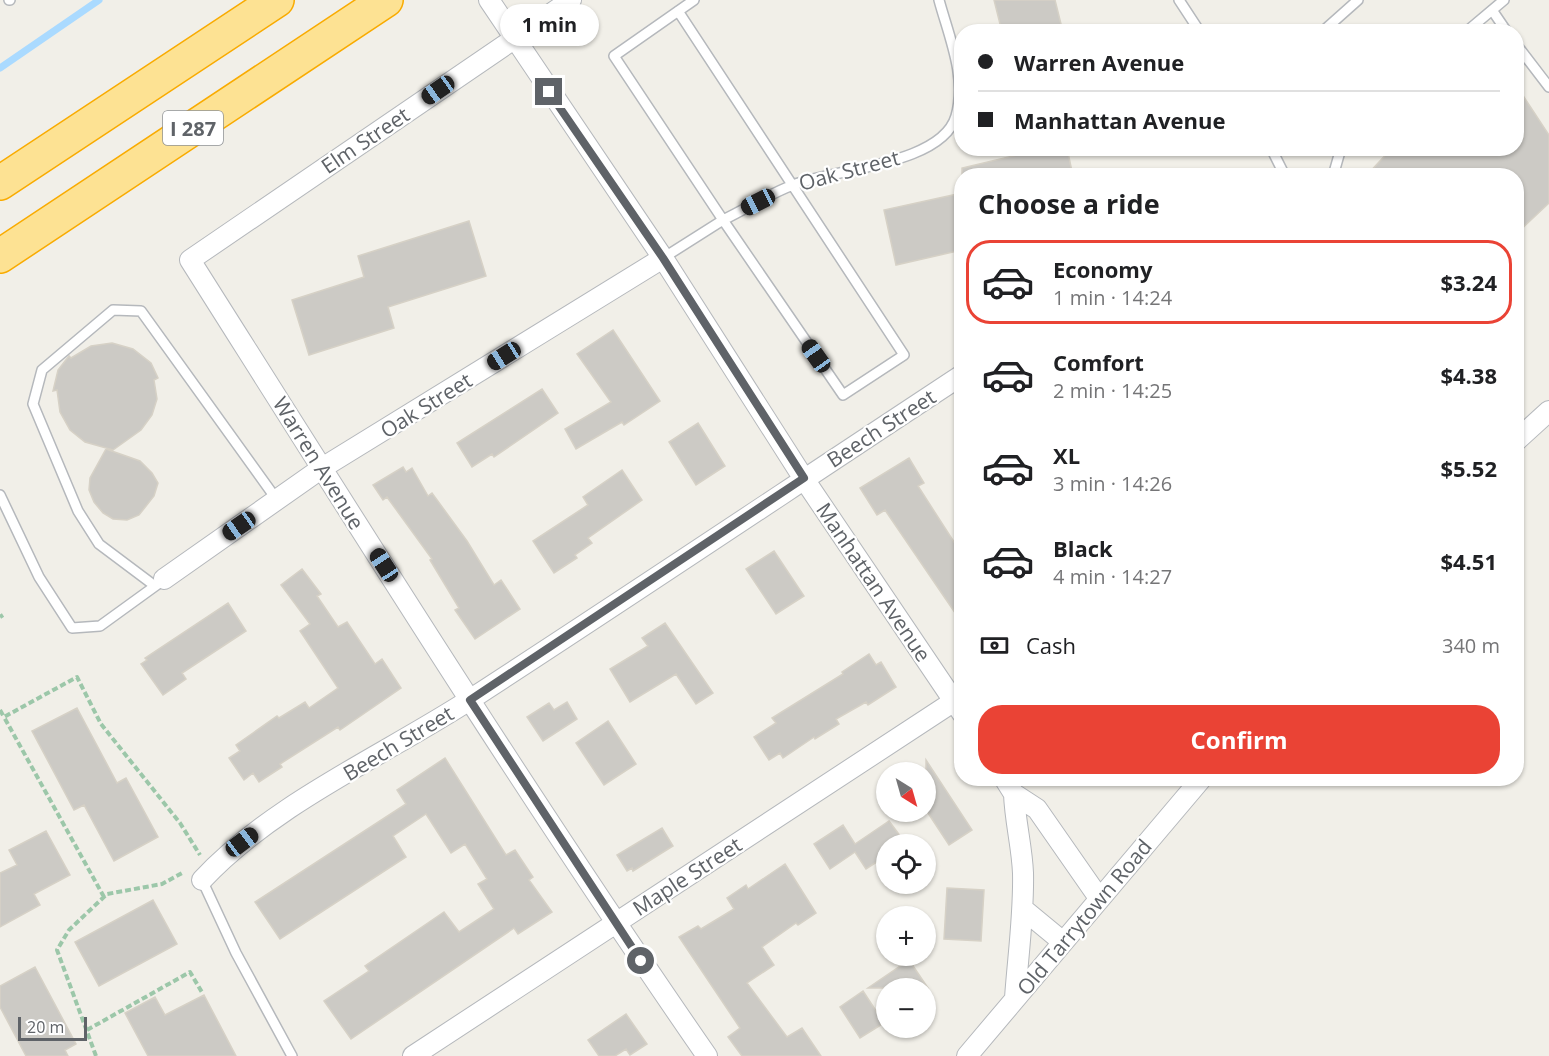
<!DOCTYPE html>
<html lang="en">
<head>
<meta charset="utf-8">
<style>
	:root { --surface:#fff; --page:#f2f2f2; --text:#202124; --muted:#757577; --line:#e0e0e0; --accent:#ea4335 }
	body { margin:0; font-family:"Open Sans",sans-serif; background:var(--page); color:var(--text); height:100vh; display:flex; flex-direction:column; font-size:22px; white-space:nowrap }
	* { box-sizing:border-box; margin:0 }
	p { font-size:20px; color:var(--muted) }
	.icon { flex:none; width:33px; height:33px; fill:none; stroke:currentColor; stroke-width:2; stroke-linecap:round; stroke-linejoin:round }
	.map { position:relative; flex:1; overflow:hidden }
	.details { position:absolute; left:954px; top:168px; width:570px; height:618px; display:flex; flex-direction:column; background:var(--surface); border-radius:24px; box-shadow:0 2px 4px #0004 }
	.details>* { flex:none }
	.guide { position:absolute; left:954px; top:24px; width:570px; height:132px; border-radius:24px; box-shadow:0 2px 4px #0004; display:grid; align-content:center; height:132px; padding:0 24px; background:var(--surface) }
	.needle { width:39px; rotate:143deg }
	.tools { position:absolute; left:876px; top:762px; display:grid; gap:12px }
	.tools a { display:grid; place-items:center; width:60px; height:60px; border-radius:50%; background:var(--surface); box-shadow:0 2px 4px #0004; font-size:30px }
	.scale { position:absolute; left:18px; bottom:15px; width:69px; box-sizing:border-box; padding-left:6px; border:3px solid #5f6368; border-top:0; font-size:16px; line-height:21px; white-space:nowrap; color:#5f6368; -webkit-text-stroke:4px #fff; paint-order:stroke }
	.end { position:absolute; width:27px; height:27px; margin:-14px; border:8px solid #5f6368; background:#fff; box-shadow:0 0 0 3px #fff }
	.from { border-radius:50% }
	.bubble { position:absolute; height:42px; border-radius:21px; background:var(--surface); box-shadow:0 2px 4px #0004; font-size:20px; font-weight:700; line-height:42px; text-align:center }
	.car { position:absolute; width:18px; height:36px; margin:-18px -9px; border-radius:8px; box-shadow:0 0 4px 2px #0007; background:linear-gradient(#222 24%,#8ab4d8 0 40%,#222 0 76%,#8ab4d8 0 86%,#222 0) }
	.guide b { display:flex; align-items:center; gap:21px; height:57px; font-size:22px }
	.guide b+b { border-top:2px solid var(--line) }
	.guide i { width:15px; height:15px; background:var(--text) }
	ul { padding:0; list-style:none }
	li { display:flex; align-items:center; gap:18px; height:84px; margin:0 12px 9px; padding:0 12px; border:3px solid transparent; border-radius:24px }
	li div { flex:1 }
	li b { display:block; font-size:22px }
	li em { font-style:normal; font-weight:700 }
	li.on { border-color:var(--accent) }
	li>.icon { width:54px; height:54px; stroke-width:1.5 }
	h2 { padding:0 24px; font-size:27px; line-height:72px }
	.pay { display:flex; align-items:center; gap:15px; height:66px; padding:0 24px; font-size:22px }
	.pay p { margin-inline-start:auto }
	.primary-button { display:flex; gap:12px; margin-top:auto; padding:12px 24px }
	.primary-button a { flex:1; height:69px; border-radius:24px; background:var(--accent); color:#fff; font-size:24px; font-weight:700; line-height:69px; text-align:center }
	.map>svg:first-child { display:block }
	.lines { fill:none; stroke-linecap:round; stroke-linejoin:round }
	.stream { stroke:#aadaff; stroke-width:7 }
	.building { fill:#cccac5; stroke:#d6d1c6; stroke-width:1.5 }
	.lane-casing { stroke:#b5b8bc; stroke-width:12 }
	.street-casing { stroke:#b5b8bc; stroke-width:22 }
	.highway-casing { stroke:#f9ab00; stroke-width:36 }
	.path { stroke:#9cc7a9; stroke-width:4; stroke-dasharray:6 3; stroke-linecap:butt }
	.lane { stroke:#fff; stroke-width:9 }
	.street { stroke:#fff; stroke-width:20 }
	.highway { stroke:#fde293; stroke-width:33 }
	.route { stroke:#5f6368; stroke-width:8 }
	.labels { text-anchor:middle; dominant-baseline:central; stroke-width:4.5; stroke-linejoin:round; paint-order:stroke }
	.shield { fill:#fff; stroke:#8f9295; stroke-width:1.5 }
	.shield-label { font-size:20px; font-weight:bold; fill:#5f6368 }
	.street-label { font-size:21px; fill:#5f6368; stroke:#fff }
</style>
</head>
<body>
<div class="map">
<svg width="1549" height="1056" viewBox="0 0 1549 1056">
	<rect width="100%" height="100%" fill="#f1efe8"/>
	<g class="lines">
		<path class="stream" d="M 0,68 L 99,0"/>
	</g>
	<path class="building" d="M 994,0 L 1055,0 L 1063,32 L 1002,32 Z
		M 1516,85 L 1549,135 L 1549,203 L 1516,234 L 1516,176 L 1366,176 L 1392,148 L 1516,148 Z
		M 1046,148 L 1067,148 L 1073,176 L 962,176 L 962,168 Z
		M 962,193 L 962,250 L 896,265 L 884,210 Z
		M 469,221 L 486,276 L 388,307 L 394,328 L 309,355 L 292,300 L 364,277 L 358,256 Z
		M 613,330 L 660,401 L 624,425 L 622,422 L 576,449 L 565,429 L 611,402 L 577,354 Z
		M 112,343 L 133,349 L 151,363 L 158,378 L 154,380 L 157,399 L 152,415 L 141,430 L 113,450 L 85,442 L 70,430 L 60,412 L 57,390 L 53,391 L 58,370 L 69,356 L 71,358 L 91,346 Z
		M 542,389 L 558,413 L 494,457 L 492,454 L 472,467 L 457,443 Z
		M 698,423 L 725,466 L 696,485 L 669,442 Z
		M 106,449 L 140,461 L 152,473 L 158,483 L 154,496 L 139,515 L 127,520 L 113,519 L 103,513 L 94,502 L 89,490 L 90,478 Z
		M 909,458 L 924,483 L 918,486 L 954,542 L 962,537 L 962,623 L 885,510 L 877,515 L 860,488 Z
		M 403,467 L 406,472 L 412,468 L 428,496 L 432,493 L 467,541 L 494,585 L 501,580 L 520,609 L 475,639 L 455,610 L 459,608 L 430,560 L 432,559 L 387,497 L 383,500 L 373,485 Z
		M 622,470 L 642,500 L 588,538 L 592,543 L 575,555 L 577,558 L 554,573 L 533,541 L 588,505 L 583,497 Z
		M 774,551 L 804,596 L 776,614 L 746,569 Z
		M 302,569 L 321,594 L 317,596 L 338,627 L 347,622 L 375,664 L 382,659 L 401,688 L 340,730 L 338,727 L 280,764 L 282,767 L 259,782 L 253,773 L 244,780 L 229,758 L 240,751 L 236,745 L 277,716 L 279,718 L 305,702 L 309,708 L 338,688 L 300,631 L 310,624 L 281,585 Z
		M 228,603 L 246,631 L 182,673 L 186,679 L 163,695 L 141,664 L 147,660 L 145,658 Z
		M 665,623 L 713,693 L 696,704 L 676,674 L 630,702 L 610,669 L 648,646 L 642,638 Z
		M 869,654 L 876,665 L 881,662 L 896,687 L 868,705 L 866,702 L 836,719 L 839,724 L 815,739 L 814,737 L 783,758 L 780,753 L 769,760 L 754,737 L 776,723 L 772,718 L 843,674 L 842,672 Z
		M 567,702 L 577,719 L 543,741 L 527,717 L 549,703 L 554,710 Z
		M 77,708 L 117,783 L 126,778 L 158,837 L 114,861 L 84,805 L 74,810 L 32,731 Z
		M 608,721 L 636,764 L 604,785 L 576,743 Z
		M 445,758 L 506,855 L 515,850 L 533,877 L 529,880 L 552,912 L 518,934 L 514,928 L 351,1039 L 324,1001 L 369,971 L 365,966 L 444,912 L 459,932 L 494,909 L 478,884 L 487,879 L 465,844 L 451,853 L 426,814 L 393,836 L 406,857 L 280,939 L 255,902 L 406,804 L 397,790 Z
		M 926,760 L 972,830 L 949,845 L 926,810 Z
		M 889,821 L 904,841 L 899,844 L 886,844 L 886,856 L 866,869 L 855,852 L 830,869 L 814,844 L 843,825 L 855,844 Z
		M 662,828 L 673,846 L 633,871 L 632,868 L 627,871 L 617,855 Z
		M 46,831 L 70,875 L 34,894 L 40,905 L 0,927 L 0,873 L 17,865 L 9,850 Z
		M 785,864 L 816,913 L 798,925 L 796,923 L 762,947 L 774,965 L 747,983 L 787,1037 L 802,1028 L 821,1056 L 742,1056 L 728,1037 L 740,1028 L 679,937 L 698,926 L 701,929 L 734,909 L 727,898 L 746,885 L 748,889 Z
		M 947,888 L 984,890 L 981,941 L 944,939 Z
		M 153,900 L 177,944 L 99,986 L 75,942 Z
		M 909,960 L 928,988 L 868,988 Z
		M 35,967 L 76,1044 L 65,1050 L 68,1056 L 26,1056 L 0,1007 L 0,986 Z
		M 863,991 L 884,1023 L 860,1038 L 840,1007 Z
		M 204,995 L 236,1056 L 148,1056 L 125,1013 L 155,997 L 165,1015 Z
		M 626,1014 L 647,1044 L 630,1055 L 626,1049 L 615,1056 L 599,1056 L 588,1040 Z"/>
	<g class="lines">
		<defs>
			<path id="lane" d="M 9,0 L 10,0
				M 694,0 L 614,56 L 723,220 C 746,209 769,194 793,185 C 833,169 942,165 956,116 C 967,77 949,37 939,0
				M 1179,0 L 1200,32
				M 1492,10 L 1507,32
				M 1322,32 L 1358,0
				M 1466,32 L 1504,0
				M 1516,44 L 1549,87
				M 1271,148 L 1285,176
				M 1333,176 L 1341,148
				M 663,258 L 723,220 L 843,395 L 904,355 L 678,11
				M 0,495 L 39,577 L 72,628 L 100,626 L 158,584
				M 155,586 L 99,544 L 78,511 L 33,404 L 42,370 L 113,310 L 141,311 L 277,500
				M 202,880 L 236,953 L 292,1056"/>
			<path id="street" d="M 489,0 L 663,258 L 804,479 L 962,713
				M 571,0 L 190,260 C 359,527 527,796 707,1056
				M 1516,441 L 1549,411
				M 164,579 L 322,468 L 663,258
				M 1004,778 L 1014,794 L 1037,809 L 1099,898
				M 1014,794 C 1015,821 1022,847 1023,873 C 1024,914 1018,956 1015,998
				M 202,880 C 274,803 383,756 471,699 C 636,592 798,483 962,375
				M 1023,909 L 1063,942
				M 413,1056 L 962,696
				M 967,1056 L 1202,778"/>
			<path id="highway" d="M 0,183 L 277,0
				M 0,256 L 386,0"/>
		</defs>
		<use href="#lane" class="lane-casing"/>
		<use href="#street" class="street-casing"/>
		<use href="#highway" class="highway-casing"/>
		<path class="path" d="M 0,617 L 3,615
			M 0,710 L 4,717
			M 104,897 L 4,717 L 77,677 L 101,724 L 180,823 L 200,855
			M 87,1030 L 190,972 L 203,994
			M 96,1056 L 57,950 L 69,930 L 107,894 L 162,884 L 184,872"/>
		<use href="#lane" class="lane"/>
		<use href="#street" class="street"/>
		<use href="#highway" class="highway"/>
	</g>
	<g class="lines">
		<path class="route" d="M 549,92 L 663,258 L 804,478 L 470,700 L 641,961"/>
	</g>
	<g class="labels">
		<rect class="shield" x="163" y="111" width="60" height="34" rx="4.5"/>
		<g class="shield-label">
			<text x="193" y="128">I 287</text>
		</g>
		<g class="street-label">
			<text transform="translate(365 140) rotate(-34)">Elm Street</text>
			<text transform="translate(849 170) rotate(-15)">Oak Street</text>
			<text transform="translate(426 405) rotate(-32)">Oak Street</text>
			<text transform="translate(881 428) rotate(-33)">Beech Street</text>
			<text transform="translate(319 463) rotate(58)">Warren Avenue</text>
			<text transform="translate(874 582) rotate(56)">Manhattan Avenue</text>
			<text transform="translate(398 743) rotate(-31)">Beech Street</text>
			<text transform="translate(687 876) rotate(-33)">Maple Street</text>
			<text transform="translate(1084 917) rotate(-50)">Old Tarrytown Road</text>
		</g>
	</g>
</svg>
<div class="tools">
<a><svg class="needle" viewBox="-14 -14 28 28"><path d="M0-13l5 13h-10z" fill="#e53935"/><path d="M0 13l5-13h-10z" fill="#757577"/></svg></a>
<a><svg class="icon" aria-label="locate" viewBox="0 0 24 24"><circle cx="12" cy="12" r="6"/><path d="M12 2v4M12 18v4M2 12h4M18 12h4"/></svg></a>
<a>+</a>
<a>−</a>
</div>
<div class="scale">20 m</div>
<i class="end from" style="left:641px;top:961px"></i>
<i class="end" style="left:549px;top:92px"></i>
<div class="bubble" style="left:500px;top:4px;width:99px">1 min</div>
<i class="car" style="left:438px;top:90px;rotate:235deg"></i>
<i class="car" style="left:758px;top:202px;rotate:243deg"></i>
<i class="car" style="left:504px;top:356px;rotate:238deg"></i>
<i class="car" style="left:816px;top:356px;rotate:325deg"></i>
<i class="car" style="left:239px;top:526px;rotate:235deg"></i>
<i class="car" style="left:384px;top:565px;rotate:327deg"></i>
<i class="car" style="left:242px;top:842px;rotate:53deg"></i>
<div class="guide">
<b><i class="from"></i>Warren Avenue</b>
<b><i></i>Manhattan Avenue</b>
</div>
<section class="details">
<h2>Choose a ride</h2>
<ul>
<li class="on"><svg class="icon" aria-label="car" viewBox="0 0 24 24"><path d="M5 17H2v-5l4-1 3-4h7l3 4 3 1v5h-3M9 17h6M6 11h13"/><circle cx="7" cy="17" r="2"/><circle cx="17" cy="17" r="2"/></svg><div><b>Economy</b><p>1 min · 14:24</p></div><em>$3.24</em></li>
<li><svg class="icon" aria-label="car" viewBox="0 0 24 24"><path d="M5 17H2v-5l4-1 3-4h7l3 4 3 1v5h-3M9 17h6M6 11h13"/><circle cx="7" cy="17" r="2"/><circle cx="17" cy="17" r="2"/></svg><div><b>Comfort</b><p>2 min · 14:25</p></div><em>$4.38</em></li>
<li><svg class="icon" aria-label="car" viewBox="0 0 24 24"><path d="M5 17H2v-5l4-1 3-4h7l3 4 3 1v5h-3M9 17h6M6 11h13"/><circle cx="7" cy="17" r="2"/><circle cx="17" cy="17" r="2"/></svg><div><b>XL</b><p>3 min · 14:26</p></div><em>$5.52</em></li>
<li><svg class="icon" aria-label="car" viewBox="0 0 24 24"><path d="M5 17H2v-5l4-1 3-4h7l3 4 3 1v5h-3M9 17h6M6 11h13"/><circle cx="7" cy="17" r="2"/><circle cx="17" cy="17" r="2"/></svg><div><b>Black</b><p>4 min · 14:27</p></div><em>$4.51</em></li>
</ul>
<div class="pay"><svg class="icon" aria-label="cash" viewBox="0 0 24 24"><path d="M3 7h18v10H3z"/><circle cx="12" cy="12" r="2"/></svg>Cash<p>340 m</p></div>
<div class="primary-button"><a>Confirm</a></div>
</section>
</div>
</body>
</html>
